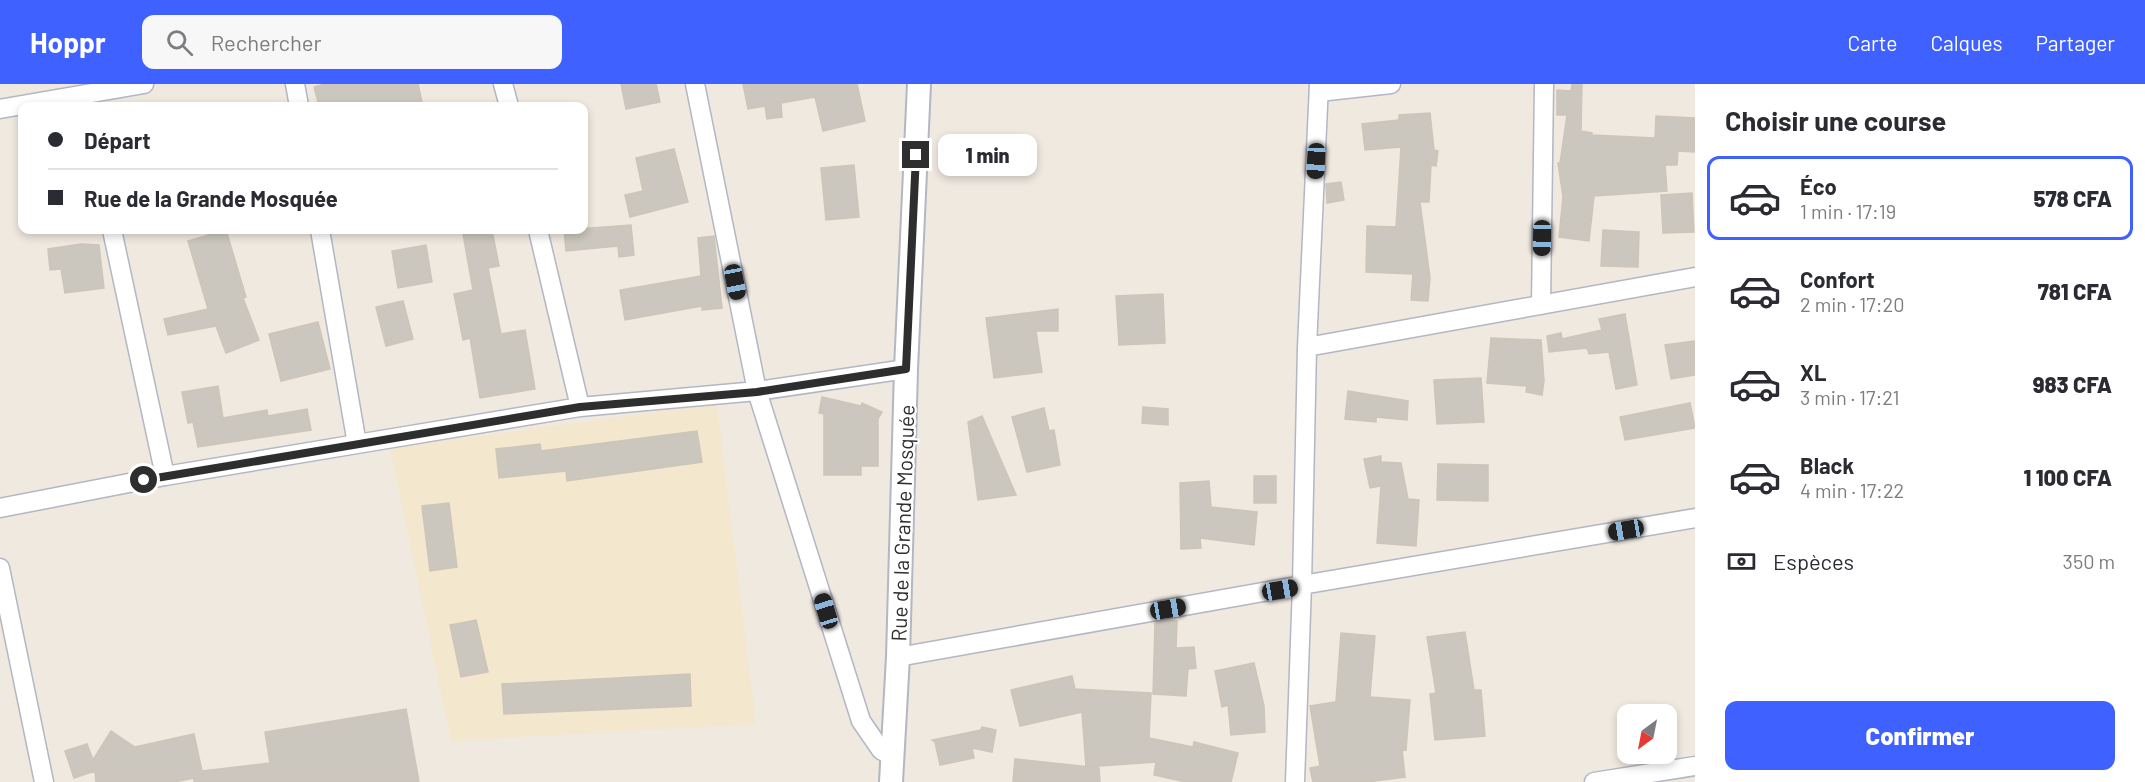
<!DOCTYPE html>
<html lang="fr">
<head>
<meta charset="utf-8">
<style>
	:root { --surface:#fff; --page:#f7f7f7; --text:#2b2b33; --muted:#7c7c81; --line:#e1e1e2; --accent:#3e61ff }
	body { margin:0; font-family:Barlow,sans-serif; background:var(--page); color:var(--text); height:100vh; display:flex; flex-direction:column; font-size:22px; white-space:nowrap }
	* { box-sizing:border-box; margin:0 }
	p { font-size:20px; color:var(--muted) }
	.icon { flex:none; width:33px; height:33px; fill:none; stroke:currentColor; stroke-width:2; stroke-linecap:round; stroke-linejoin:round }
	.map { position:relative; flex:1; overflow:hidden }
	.panel { display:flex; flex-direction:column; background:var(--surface); width:450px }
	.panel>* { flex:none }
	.banner { position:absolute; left:18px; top:18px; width:570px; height:132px; border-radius:12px; box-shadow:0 3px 9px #0003; display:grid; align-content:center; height:132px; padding:0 30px; background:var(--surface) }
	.needle { width:39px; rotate:212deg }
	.controls { position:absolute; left:1617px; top:620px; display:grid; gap:12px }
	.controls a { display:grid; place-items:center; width:60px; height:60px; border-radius:12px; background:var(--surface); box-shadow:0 3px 9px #0003; font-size:30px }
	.end { position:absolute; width:27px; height:27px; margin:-14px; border:8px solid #2e2e2e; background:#fff; box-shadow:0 0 0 3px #fff }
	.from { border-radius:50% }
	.bubble { position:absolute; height:42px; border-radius:12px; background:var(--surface); box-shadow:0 3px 9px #0003; font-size:20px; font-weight:800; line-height:42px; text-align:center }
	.car { position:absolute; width:18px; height:36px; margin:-18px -9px; border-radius:8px; box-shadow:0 0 4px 2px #0007; background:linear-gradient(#222 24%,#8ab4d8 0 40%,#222 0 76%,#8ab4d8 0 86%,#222 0) }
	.banner b { display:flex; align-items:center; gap:21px; height:57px; font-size:22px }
	.banner b+b { border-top:2px solid var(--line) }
	.banner i { width:15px; height:15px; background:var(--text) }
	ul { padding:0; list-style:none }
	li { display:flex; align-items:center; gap:18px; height:84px; margin:0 12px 9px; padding:0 18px; border:3px solid transparent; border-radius:12px }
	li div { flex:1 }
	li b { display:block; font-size:22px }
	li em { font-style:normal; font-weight:800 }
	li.on { border-color:var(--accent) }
	li>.icon { width:54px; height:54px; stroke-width:1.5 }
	h2 { padding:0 30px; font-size:27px; line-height:72px }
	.pay { display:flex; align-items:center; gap:15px; height:66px; padding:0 30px; font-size:22px }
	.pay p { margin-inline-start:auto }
	.cta { display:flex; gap:12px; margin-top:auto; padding:12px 30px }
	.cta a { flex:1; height:69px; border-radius:12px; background:var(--accent); color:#fff; font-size:24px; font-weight:800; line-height:69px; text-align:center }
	header { display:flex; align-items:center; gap:36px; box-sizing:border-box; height:84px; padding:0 30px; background:var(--accent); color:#fff }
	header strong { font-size:28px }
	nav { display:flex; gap:33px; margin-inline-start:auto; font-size:21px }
	.search { width:420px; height:54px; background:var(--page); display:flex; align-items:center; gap:15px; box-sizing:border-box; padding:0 21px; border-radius:12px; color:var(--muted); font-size:22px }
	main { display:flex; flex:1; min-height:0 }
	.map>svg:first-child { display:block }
	.education { fill:#f3e7ce }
	.building { fill:#cbc7be; stroke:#cdc5b8; stroke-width:1.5 }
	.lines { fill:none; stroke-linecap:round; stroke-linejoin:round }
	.minor-casing { stroke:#b3b6c3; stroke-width:21 }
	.tertiary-casing { stroke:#b3b6c3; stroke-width:26 }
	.minor { stroke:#fff; stroke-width:18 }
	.tertiary { stroke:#fff; stroke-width:22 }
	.route { stroke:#2e2e2e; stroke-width:8 }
	.labels { text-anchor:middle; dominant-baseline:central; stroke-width:4.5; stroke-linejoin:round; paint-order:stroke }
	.street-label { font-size:21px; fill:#2e2e2e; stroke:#fff }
</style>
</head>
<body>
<header>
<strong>Hoppr</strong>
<div class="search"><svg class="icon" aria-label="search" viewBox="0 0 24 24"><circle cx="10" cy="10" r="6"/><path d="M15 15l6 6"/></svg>Rechercher</div>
<nav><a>Carte</a><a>Calques</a><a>Partager</a></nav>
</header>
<main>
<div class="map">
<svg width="1695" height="698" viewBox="0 0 1695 698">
	<rect width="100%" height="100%" fill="#f0e9e0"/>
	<path class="education" d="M 717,320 L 756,640 L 451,657 L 390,364 Z"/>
	<path class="building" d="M 325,0 L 418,0 L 423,22 L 319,22 L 314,3 Z
		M 621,0 L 656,0 L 660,18 L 626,25 Z
		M 743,0 L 857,0 L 865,37 L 823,47 L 815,13 L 781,19 L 782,33 L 767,35 L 765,22 L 748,25 Z
		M 1572,0 L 1582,0 L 1581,47 L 1592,49 L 1592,51 L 1655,54 L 1656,32 L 1695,34 L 1695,68 L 1678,67 L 1677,81 L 1665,81 L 1667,107 L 1594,112 L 1589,157 L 1559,153 L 1563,113 L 1558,79 L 1560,79 L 1567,31 L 1557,31 L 1557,6 L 1571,7 Z
		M 1430,29 L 1434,66 L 1438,67 L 1436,82 L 1431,81 L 1429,118 L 1420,118 L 1430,194 L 1428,217 L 1411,216 L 1413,190 L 1366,188 L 1367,142 L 1396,143 L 1401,63 L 1365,66 L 1362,40 L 1399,36 L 1399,31 Z
		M 674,65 L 688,118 L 630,133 L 625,111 L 643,107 L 636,74 Z
		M 854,81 L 859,133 L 826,136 L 821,84 Z
		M 1341,98 L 1344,116 L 1327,119 L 1326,100 Z
		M 1692,109 L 1694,148 L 1663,149 L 1661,111 Z
		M 631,141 L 634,171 L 619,173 L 618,162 L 566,167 L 564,146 Z
		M 226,146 L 246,213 L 243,214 L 259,256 L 226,269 L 216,242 L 168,251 L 164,235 L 208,225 L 188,157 Z
		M 492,146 L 499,182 L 488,184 L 501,250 L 525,246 L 535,305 L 480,314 L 470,254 L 463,256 L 454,210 L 473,206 L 463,150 Z
		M 1603,146 L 1639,148 L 1638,183 L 1601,182 Z
		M 714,152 L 722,224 L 702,226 L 702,222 L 625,236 L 620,206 L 701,192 L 698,154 Z
		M 81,160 L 99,161 L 104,204 L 65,209 L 61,185 L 50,186 L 48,165 Z
		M 426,161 L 432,198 L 398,204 L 392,167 Z
		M 1163,210 L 1165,259 L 1119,261 L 1116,212 Z
		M 403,217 L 413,255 L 386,262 L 376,223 Z
		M 1058,225 L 1058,247 L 1036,247 L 1042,288 L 994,294 L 986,234 Z
		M 1625,230 L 1637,301 L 1616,305 L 1609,268 L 1589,270 L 1587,264 L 1549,268 L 1547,252 L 1561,249 L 1562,255 L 1602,246 L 1599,235 Z
		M 318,238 L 330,285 L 281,297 L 269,250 Z
		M 1491,254 L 1541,256 L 1544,297 L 1542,311 L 1526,308 L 1527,302 L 1487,299 Z
		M 1695,257 L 1695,291 L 1671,295 L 1665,261 Z
		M 1481,294 L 1484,338 L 1437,340 L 1434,296 Z
		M 218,302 L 223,334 L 267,326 L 268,332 L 307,325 L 311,346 L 198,363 L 193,338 L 188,339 L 182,308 Z
		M 1348,307 L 1408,317 L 1407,336 L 1376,333 L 1376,338 L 1345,335 Z
		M 822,313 L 861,322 L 862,319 L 882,328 L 878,335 L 878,382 L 861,382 L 861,391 L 824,391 L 824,330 L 819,329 Z
		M 1690,319 L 1695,344 L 1625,356 L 1620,333 Z
		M 1143,323 L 1168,325 L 1168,341 L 1142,339 Z
		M 1044,324 L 1049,347 L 1054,346 L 1060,381 L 1027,388 L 1012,333 Z
		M 982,332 L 1016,411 L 978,416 L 968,338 Z
		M 697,347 L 702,378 L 567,397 L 566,387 L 499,394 L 496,365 L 540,360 L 541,367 Z
		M 1381,372 L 1381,378 L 1401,379 L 1408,415 L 1419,416 L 1416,462 L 1377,459 L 1381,402 L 1370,404 L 1364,375 Z
		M 1438,380 L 1488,381 L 1488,417 L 1437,416 Z
		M 1254,392 L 1276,392 L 1276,419 L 1254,419 Z
		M 1209,397 L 1211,423 L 1257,428 L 1254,461 L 1200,454 L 1201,464 L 1181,465 L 1180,399 Z
		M 449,419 L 457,483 L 430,487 L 422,422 Z
		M 476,536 L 488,588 L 461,593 L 450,541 Z
		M 1168,536 L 1177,537 L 1176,564 L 1194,563 L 1196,584 L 1188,585 L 1186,612 L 1153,610 L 1155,539 Z
		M 1465,548 L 1474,606 L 1481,606 L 1485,652 L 1435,656 L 1430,610 L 1436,609 L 1427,553 Z
		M 1341,549 L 1375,552 L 1370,613 L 1410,616 L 1406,666 L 1402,665 L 1405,693 L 1367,698 L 1313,698 L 1310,684 L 1320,682 L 1310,622 L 1336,618 Z
		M 1254,579 L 1264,622 L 1265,648 L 1231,651 L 1228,621 L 1222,623 L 1215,587 Z
		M 690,590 L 691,622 L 504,630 L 502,600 Z
		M 1072,592 L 1075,605 L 1151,609 L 1149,654 L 1193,663 L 1194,658 L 1238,669 L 1231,698 L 1186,698 L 1154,691 L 1156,678 L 1086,683 L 1082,628 L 1020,642 L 1011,606 Z
		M 406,625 L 419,698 L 194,698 L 194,694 L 175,698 L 96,698 L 95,687 L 74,694 L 65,667 L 87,660 L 93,676 L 111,647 L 135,663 L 194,650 L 202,687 L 270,679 L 265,648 Z
		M 982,643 L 996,646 L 992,668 L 972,664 L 974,674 L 940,681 L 935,658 L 932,656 L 981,646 Z
		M 1015,675 L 1099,684 L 1100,698 L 1013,698 Z"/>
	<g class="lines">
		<defs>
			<path id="minor" d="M 295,0 L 299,22
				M 503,0 L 509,22
				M 695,0 L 757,307 L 861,637 L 881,666 L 892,672
				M 1319,8 L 1391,0
				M 0,25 L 144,0
				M 112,146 L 165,392
				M 320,146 L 357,360 L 580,323 L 757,307 L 906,285
				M 538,146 L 580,323
				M 1541,221 L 1544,0
				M 1307,263 L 1695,193
				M 0,424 L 165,392 L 357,360
				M 0,484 L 44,698
				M 898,573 L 1302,501 L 1307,263 L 1319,0
				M 1295,698 L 1302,501 L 1695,434
				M 1594,698 L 1695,682"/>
			<path id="tertiary" d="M 891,698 L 898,573 L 906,285 L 919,0"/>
		</defs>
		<use href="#minor" class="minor-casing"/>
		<use href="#tertiary" class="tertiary-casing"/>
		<use href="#minor" class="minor"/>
		<use href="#tertiary" class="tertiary"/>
	</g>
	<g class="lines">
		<path class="route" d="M 144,396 L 580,323 L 757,308 L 906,285 L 916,71"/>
	</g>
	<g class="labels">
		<g class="street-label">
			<text transform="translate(902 439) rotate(-88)">Rue de la Grande Mosquée</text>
		</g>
	</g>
</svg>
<div class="controls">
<a><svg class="needle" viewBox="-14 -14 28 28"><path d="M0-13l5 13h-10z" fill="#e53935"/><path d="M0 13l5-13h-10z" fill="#7c7c81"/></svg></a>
</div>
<i class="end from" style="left:144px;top:396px"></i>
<i class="end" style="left:916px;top:71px"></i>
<div class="bubble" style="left:938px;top:50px;width:99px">1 min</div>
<i class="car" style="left:1316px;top:77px;rotate:183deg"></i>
<i class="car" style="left:1542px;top:154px;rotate:181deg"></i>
<i class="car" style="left:735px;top:198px;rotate:169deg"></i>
<i class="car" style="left:1626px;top:446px;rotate:260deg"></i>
<i class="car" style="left:1280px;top:506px;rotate:80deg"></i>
<i class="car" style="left:1168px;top:525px;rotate:80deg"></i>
<i class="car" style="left:826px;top:527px;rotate:343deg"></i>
<div class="banner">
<b><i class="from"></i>Départ</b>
<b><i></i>Rue de la Grande Mosquée</b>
</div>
</div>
<section class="panel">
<h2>Choisir une course</h2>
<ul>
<li class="on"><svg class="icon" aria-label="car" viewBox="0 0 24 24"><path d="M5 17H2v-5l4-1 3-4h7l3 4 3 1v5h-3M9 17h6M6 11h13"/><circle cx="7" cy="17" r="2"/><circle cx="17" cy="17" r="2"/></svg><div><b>Éco</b><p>1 min · 17:19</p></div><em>578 CFA</em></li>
<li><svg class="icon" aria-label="car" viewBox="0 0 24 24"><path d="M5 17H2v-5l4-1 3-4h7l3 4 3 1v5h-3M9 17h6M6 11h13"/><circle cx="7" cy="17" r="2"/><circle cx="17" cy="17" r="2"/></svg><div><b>Confort</b><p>2 min · 17:20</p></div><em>781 CFA</em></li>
<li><svg class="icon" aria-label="car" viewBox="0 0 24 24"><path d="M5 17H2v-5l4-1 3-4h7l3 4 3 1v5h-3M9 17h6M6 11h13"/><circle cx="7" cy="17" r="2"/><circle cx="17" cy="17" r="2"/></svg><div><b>XL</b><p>3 min · 17:21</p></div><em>983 CFA</em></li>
<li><svg class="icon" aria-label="car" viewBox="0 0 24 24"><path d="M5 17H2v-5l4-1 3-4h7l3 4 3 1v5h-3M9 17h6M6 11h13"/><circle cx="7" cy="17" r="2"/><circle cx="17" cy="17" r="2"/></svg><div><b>Black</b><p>4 min · 17:22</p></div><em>1 100 CFA</em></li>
</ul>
<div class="pay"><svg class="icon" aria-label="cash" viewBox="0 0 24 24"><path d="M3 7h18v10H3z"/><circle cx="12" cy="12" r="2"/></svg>Espèces<p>350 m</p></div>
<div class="cta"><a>Confirmer</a></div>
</section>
</main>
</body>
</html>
